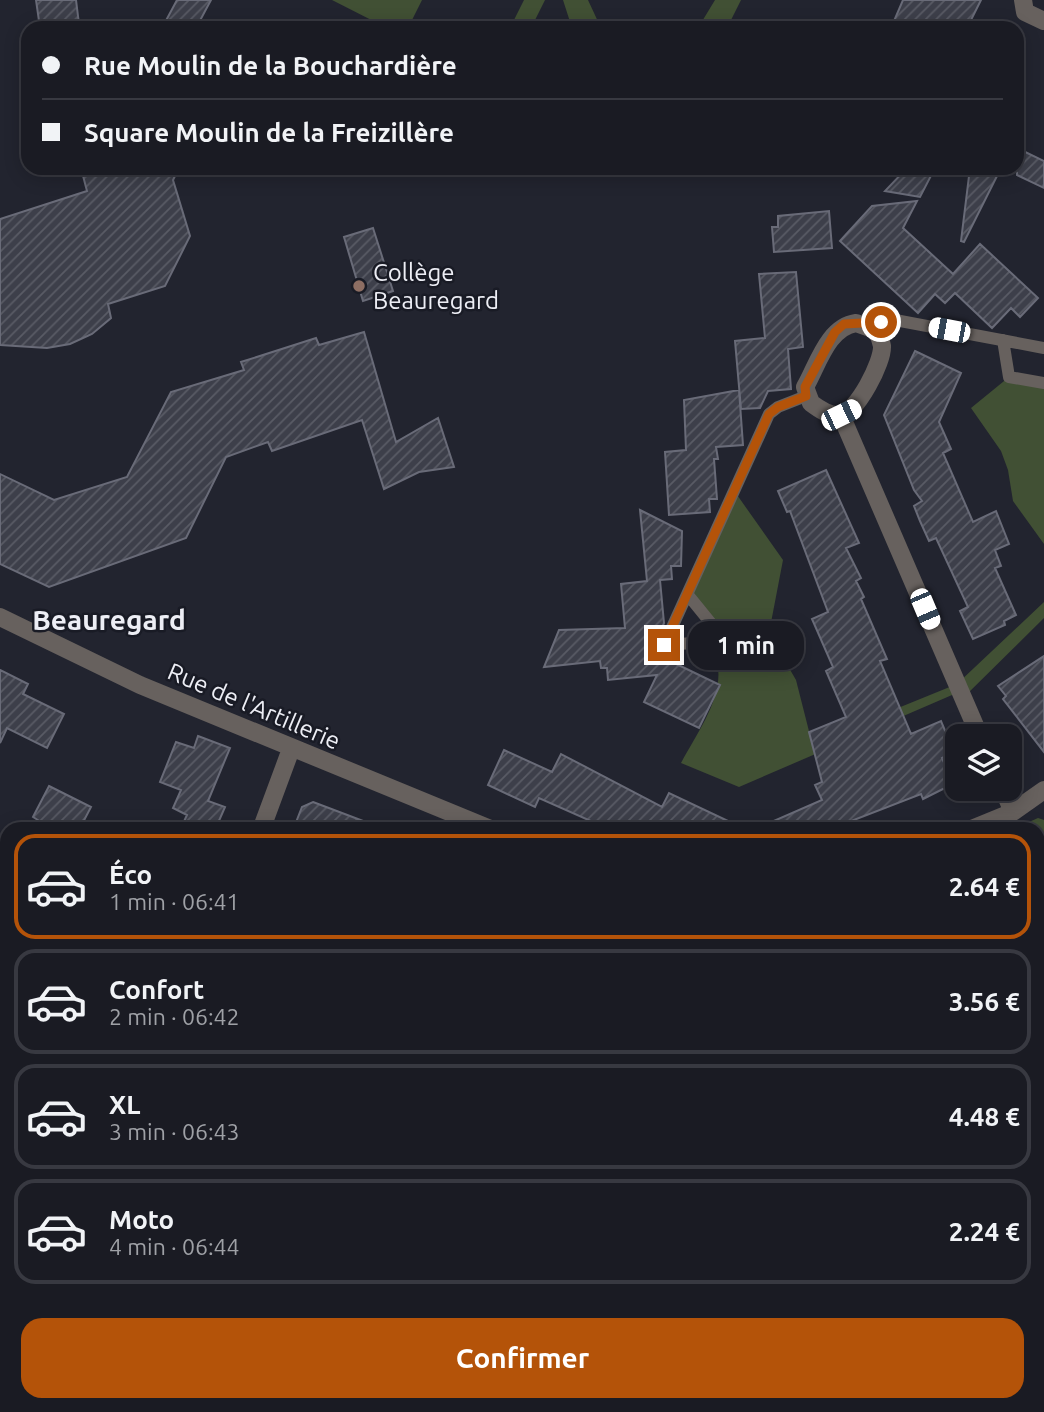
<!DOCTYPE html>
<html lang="fr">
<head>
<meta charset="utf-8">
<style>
	:root { --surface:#1a1b23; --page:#272830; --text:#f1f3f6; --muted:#9fa1a6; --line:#383941; --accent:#b45309 }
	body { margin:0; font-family:Ubuntu,sans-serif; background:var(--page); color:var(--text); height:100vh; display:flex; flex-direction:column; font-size:26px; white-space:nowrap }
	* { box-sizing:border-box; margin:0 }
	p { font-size:23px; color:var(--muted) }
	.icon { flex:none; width:38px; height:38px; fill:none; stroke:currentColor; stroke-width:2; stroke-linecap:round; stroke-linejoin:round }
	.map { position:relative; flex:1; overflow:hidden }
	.side { position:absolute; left:0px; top:822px; width:1045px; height:590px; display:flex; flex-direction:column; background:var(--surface); border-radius:21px 21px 0 0; box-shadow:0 4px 18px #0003,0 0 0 2px var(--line) }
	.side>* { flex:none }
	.top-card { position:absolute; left:21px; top:21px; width:1003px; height:154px; border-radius:21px; box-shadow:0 4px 18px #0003,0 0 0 2px var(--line); display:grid; align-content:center; height:154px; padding:0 21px; background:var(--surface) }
	.tools { position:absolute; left:945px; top:724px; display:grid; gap:14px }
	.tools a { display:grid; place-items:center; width:77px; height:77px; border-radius:14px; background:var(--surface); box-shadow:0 4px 18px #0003,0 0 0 2px var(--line); font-size:35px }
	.end { position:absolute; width:32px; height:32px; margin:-16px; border:9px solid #b45309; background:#fff; box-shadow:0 0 0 4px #fff }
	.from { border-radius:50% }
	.bubble { position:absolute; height:49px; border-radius:21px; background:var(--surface); box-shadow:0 4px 18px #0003,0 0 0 2px var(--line); font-size:23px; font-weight:600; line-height:49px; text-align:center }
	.car { position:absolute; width:21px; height:42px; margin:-21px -10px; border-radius:9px; box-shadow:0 0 5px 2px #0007; background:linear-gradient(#fff 24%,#345 0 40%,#fff 0 76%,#345 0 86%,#fff 0) }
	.top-card b { display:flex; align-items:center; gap:24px; height:66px; font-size:26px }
	.top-card b+b { border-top:2px solid var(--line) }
	.top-card i { width:18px; height:18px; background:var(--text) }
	ul { padding:12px 0 0; list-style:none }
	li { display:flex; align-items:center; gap:21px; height:105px; margin:0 14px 10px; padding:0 7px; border:4px solid var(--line); border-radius:21px }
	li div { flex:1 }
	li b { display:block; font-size:26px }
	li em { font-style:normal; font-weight:600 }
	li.current { border-color:var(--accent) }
	li>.icon { width:63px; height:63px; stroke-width:1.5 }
	.action { display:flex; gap:14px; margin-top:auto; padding:14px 21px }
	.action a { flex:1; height:80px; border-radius:21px; background:var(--accent); color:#fff; font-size:28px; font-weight:600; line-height:80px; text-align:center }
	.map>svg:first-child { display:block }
	.green { fill:#415034 }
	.building { fill:url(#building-hatch); stroke:#696b78; stroke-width:2 }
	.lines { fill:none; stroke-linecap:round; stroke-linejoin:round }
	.service { stroke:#67615e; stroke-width:12 }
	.minor { stroke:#67615e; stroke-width:18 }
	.route { stroke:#b45309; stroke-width:9 }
	.education-dot { fill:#8d6e63; stroke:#191b25; stroke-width:2.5 }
	.labels { text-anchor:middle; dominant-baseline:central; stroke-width:5; stroke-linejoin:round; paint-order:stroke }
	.poi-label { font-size:24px; fill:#edeef5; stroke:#191b25; text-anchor:start }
	.street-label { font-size:24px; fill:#edeef5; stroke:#191b25 }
	.quarter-label { font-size:28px; font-weight:bold; fill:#edeef5; stroke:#191b25 }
</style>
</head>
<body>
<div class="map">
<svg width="1044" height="1412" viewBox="0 0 1044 1412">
	<defs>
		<pattern id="building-hatch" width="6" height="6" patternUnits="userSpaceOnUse" patternTransform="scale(1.75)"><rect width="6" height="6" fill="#3d3f4a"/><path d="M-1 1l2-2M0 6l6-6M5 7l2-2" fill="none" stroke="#595b65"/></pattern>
	</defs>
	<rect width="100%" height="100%" fill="#22242f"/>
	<path class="green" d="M 332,0 L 422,0 L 408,28 L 387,28 Z
		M 524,0 L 545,0 L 531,28 L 510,28 Z
		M 563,0 L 588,0 L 601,28 L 572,28 Z
		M 715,0 L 741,0 L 727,28 L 698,28 Z
		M 1009,377 L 1044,383 L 1044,544 L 1013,501 L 1008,470 L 1001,451 L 971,408 Z
		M 735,492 L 783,560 L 769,633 L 796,680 L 812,743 L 957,684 L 1044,602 L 1044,618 L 963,698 L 959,692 L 739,787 L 681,763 C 701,725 736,682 708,642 L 714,627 L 688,595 Z
		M 1038,818 L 1044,820 L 1044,893 L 1038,910 L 1038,830 L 1013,829 Z
		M 1038,1374 L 1044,1377 L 1044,1412 L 993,1412 L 995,1405 L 1038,1405 Z"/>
	<path class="building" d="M 36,0 L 76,0 L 79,24 L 40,28 Z
		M 177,0 L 211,0 L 196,28 L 162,28 Z
		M 903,0 L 981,0 L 967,28 L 891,28 Z
		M 1017,148 L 1044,161 L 1044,188 L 1017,175 Z
		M 81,168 L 179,168 L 173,180 L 190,236 L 165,286 L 108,304 L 111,318 L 92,334 L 70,344 L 47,348 L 0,345 L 0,219 L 87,191 Z
		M 907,168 L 935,168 L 920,197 L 885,191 Z
		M 970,168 L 1001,168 L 964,242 L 961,241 Z
		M 917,201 L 903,228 L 953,274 L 980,244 L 1038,298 L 1020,317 L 1011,308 L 992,328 L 955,293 L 945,303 L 935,294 L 918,313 L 840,241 L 872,206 Z
		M 829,211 L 832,248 L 774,252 L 772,227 L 778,227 L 778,216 Z
		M 373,228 L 393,291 L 363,301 L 344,237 Z
		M 796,272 L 803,347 L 788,349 L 791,389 L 768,391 L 760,408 L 741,409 L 735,341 L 765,338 L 759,274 Z
		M 364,332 L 396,442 L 438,418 L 454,467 L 419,472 L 384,489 L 362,420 L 272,451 L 268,442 L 226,457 L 186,538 L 49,587 L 0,564 L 0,474 L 54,500 L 127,477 L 171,392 L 244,370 L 241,362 L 316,338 L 319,345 Z
		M 915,351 L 961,373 L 939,422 L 951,449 L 943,453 L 973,522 L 996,511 L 1009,544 L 995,550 L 1001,566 L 995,568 L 1016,615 L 1004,621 L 1005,625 L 973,639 L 960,611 L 968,607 L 936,538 L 929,541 L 920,521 L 914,506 L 922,501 L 914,490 L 884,415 Z
		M 739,390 L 743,445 L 716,447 L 718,459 L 714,459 L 717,499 L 709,499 L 710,512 L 669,515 L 665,452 L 686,450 L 684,400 Z
		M 826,470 L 859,543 L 846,548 L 861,578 L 856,581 L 864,597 L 861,599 L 887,659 L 880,661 L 911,734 L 941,721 L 954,752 L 942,758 L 953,784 L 923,799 L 921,794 L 828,830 L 753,830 L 822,800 L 815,785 L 822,782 L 809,732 L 846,717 L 826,671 L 833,667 L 812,619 L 828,612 L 790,511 L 787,512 L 778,491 Z
		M 640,510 L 682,531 L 681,566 L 671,566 L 672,579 L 660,580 L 664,623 L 655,645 L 660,653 L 668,654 L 668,660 L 720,685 L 699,728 L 644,702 L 657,675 L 608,680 L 607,668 L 601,668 L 600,661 L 544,667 L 559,630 L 625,628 L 621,584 L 647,581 Z
		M 1044,656 L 1044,752 L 1003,699 L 1006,696 L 998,686 Z
		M 0,670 L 28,684 L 23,694 L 64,714 L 47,748 L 7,728 L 0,743 Z
		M 198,736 L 230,748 L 208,801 L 225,807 L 215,830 L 180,830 L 187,815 L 173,808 L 181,790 L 160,782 L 176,742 L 194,748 Z
		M 504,750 L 552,772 L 561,754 L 662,807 L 669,793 L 747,830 L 611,830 L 539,798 L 535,807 L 488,785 Z
		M 49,786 L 91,807 L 79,830 L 54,830 L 33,817 Z
		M 313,802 L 379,827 L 379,830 L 293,830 L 302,807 Z"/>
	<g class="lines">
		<path class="service" d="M 867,325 L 895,320 L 1044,348
			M 1003,340 L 1009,377 L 1044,383
			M 688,595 L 714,627 L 708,642 L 664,645 L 769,414 L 778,407 L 806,396
			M 1038,1257 L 1044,1260
			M 787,1412 L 797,1405"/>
		<path class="minor" d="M 1023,0 L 1025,12 L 1044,21
			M 856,323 L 876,330 C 879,335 881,341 882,346 C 883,362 857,412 841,415 C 830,417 819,409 811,403 L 805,387 C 818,364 828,327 856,323 Z
			M 841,415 L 980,737
			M 0,617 L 140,685 L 493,830
			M 1003,789 L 1013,812
			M 261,830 L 291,749
			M 969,830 L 1013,812 L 1044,790
			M 1038,1059 L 1044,1062
			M 0,1153 L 7,1150
			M 0,1187 L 7,1203
			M 101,1405 L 104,1412
			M 393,1405 L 396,1412
			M 159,1412 L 173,1405"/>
	</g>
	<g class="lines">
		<path class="route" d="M 664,645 L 769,414 L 778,407 L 806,396 L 805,387 L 835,332 L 844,324 L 881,322"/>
	</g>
	<circle class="education-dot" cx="359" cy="286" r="7"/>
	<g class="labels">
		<g class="poi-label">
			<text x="373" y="272">Collège<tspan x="373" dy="28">Beauregard</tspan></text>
		</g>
		<g class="street-label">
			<text transform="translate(254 706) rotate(23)">Rue de l'Artillerie</text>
		</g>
		<g class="quarter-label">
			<text x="109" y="619">Beauregard</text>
		</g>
	</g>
</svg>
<div class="tools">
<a><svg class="icon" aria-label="layers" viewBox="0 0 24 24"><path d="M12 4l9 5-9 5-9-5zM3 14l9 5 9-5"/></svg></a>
</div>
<i class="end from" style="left:881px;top:322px"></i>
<i class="end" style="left:664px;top:645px"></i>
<div class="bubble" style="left:688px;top:621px;width:116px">1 min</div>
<i class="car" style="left:949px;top:330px;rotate:281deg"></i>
<i class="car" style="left:841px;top:415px;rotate:64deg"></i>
<i class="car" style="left:925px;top:609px;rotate:157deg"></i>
<div class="top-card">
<b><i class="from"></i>Rue Moulin de la Bouchardière</b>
<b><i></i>Square Moulin de la Freizillère</b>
</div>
<section class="side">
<ul>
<li class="current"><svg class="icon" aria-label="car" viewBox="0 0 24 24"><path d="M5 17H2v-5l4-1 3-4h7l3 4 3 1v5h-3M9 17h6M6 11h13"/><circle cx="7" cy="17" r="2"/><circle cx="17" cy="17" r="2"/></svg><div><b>Éco</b><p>1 min · 06:41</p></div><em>2.64 €</em></li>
<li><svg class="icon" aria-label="car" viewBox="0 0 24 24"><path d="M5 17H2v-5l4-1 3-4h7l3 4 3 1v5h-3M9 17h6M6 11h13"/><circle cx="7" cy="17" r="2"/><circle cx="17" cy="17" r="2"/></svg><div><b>Confort</b><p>2 min · 06:42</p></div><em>3.56 €</em></li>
<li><svg class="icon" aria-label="car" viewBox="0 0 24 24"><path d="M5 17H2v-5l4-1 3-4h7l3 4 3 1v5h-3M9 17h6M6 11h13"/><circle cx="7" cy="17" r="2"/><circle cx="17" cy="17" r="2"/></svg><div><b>XL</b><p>3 min · 06:43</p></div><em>4.48 €</em></li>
<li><svg class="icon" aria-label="car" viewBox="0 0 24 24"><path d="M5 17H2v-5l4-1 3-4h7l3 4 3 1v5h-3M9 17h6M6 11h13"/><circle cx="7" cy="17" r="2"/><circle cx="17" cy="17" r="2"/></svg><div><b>Moto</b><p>4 min · 06:44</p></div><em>2.24 €</em></li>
</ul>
<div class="action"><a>Confirmer</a></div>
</section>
</div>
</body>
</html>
